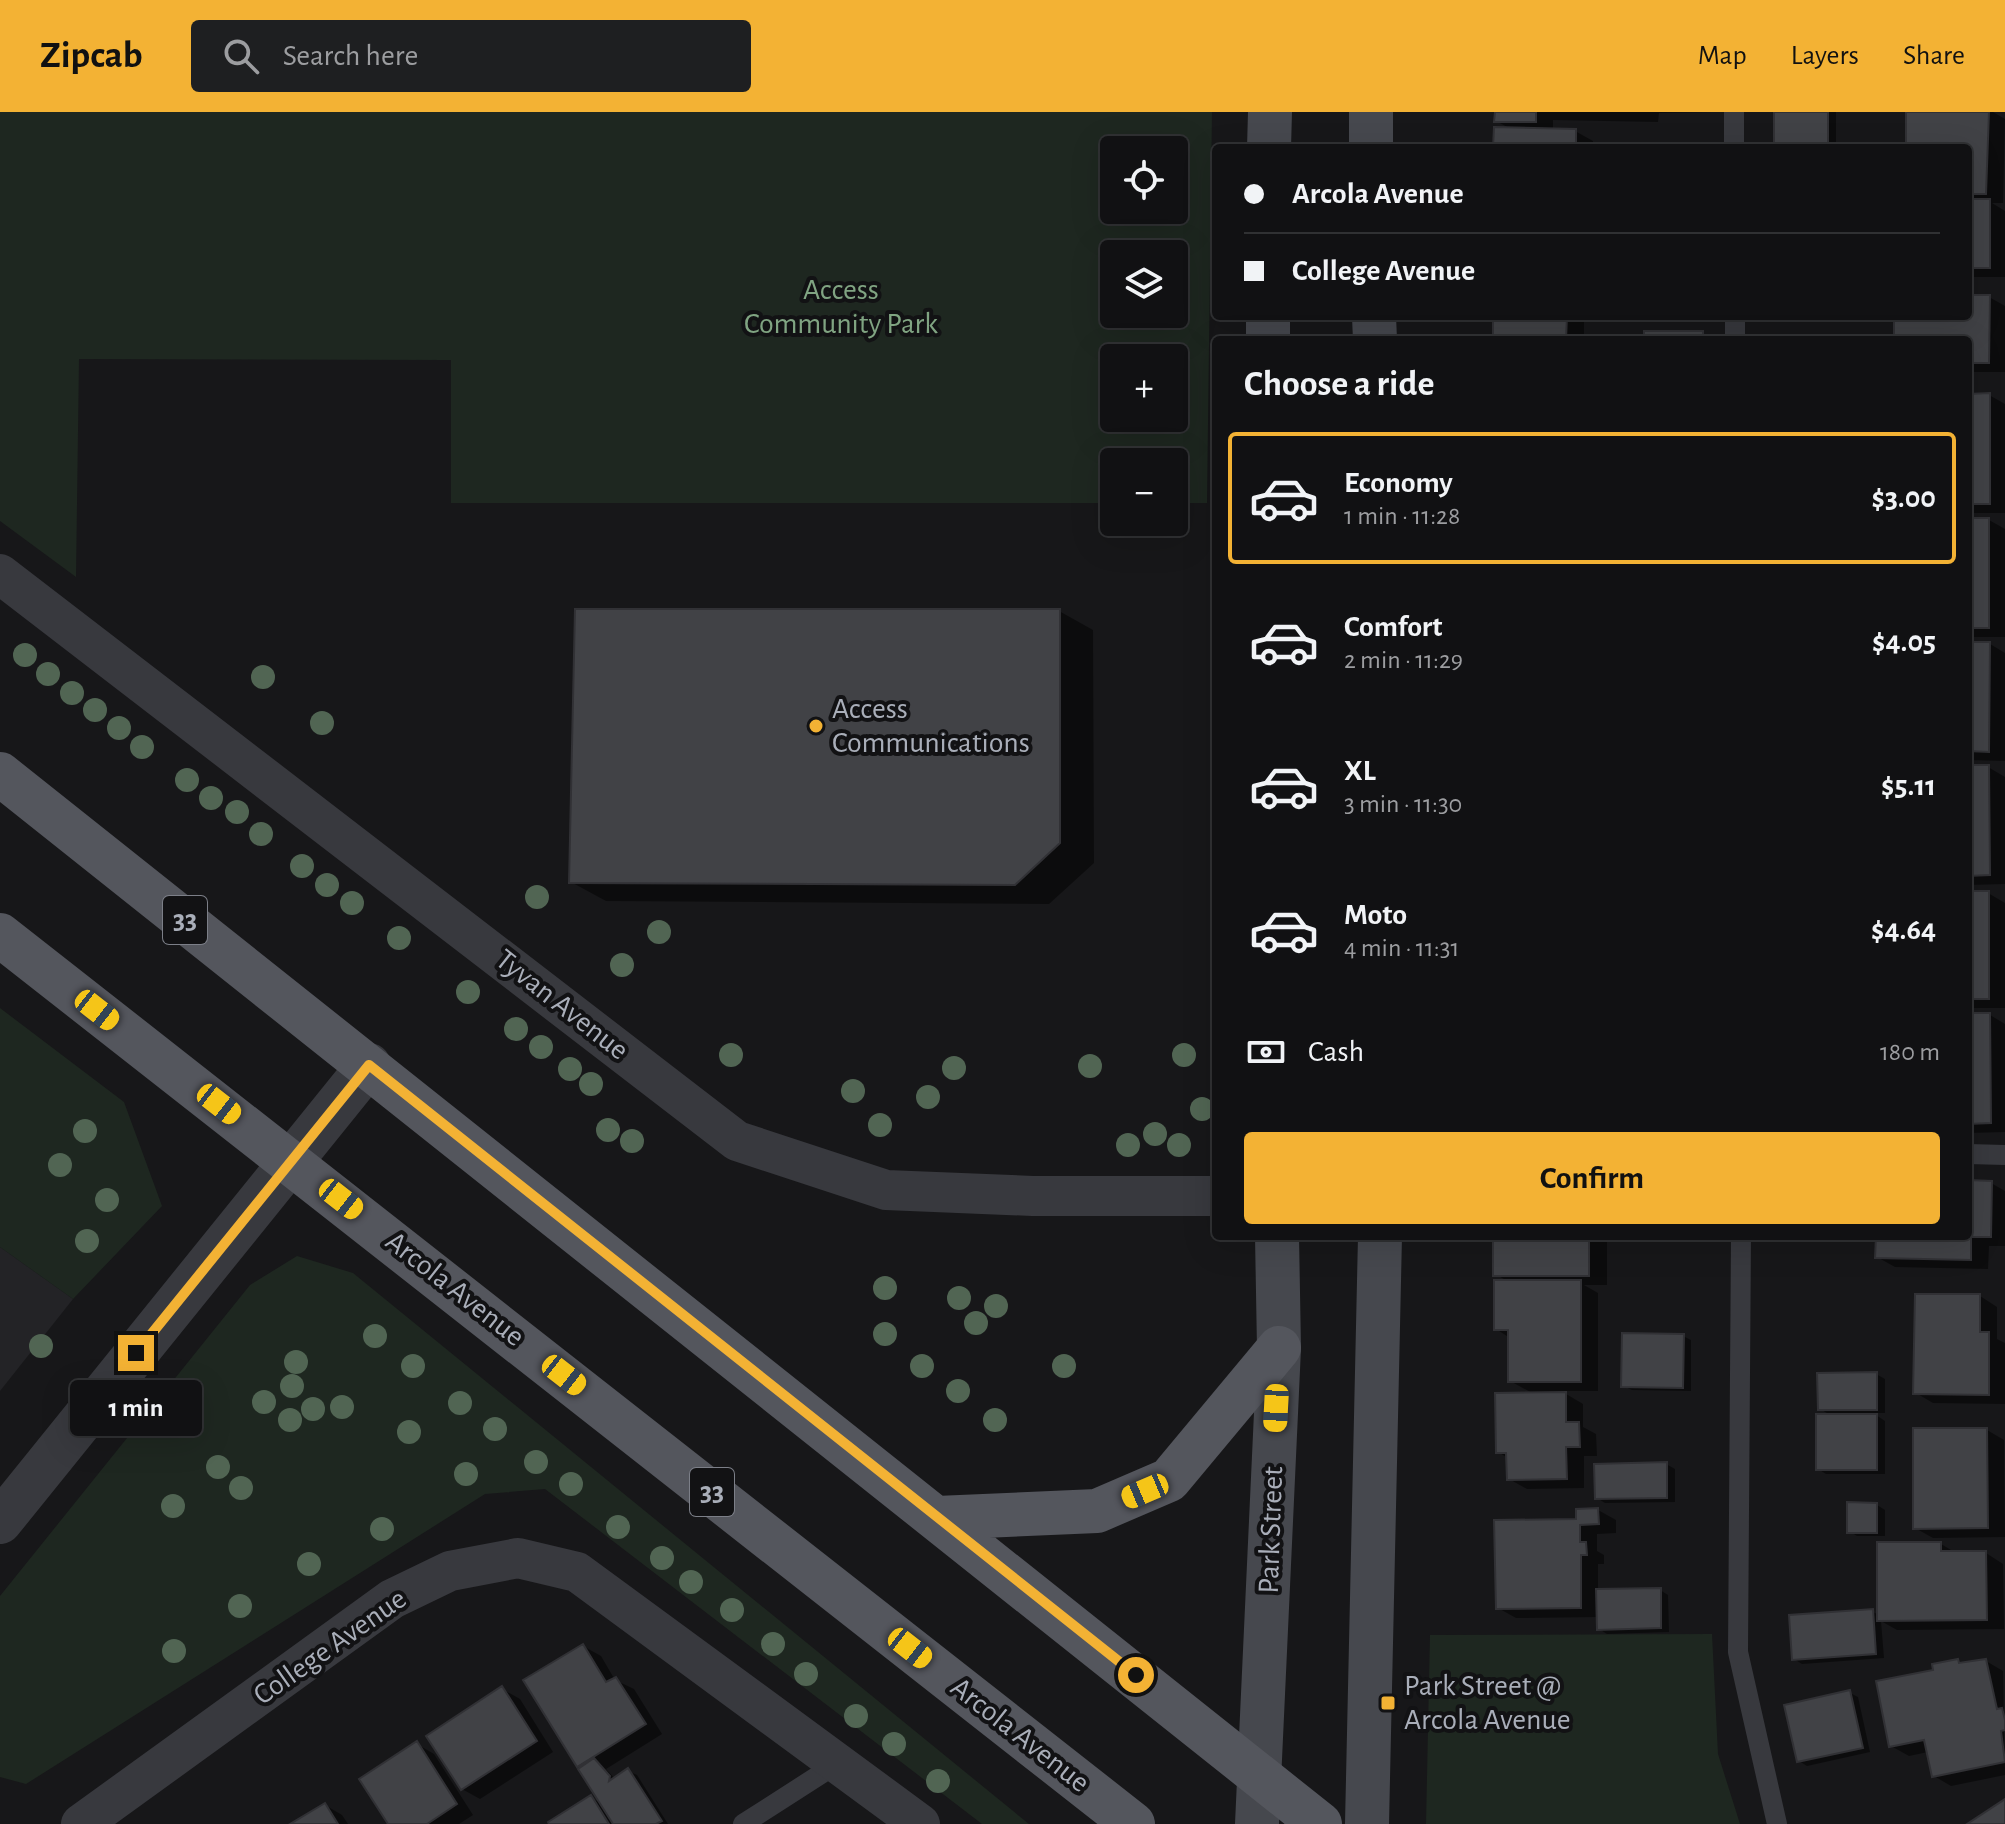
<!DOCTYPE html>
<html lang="en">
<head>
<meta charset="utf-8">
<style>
	:root { --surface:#111113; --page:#1e1f21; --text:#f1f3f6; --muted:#9c9da0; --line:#303133; --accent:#f3b234 }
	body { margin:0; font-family:"Alegreya Sans",sans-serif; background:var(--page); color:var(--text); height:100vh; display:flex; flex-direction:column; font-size:30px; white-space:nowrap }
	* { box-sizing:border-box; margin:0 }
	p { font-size:26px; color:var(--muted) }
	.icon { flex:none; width:44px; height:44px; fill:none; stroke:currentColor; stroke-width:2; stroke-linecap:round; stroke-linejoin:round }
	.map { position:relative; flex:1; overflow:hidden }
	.drawer { position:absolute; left:1212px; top:224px; width:760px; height:904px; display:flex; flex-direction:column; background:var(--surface); border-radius:8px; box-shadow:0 8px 32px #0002,0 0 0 2px var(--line) }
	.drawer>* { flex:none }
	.hud { position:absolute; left:1212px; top:32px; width:760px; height:176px; border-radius:8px; box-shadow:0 8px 32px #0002,0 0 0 2px var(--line); display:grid; align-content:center; height:176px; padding:0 32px; background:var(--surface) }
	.buttons { position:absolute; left:1100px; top:24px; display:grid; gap:16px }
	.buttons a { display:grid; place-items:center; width:88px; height:88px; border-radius:8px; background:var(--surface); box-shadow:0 8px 32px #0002,0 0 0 2px var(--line); font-size:40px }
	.end { position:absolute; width:36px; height:36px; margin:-18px; border:10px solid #f3b234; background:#111; box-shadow:0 0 0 4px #111 }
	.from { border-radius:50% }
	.bubble { position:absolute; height:56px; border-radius:8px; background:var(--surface); box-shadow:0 8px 32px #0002,0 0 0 2px var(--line); font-size:26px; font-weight:700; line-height:56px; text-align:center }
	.car { position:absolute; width:24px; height:48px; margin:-24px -12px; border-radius:10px; box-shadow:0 0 6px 2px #0007; background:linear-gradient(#f5c518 24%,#345 0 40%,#f5c518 0 76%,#345 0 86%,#f5c518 0) }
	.hud b { display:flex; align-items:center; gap:28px; height:76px; font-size:30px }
	.hud b+b { border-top:2px solid var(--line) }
	.hud i { width:20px; height:20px; background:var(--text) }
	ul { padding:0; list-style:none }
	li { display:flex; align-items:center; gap:24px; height:132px; margin:0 16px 12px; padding:0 16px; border:4px solid transparent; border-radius:8px }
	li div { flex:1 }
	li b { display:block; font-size:30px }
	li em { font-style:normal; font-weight:700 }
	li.selected { border-color:var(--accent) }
	li>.icon { width:72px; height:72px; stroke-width:1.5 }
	h2 { padding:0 32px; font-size:36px; line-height:96px }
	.pay { display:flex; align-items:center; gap:20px; height:88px; padding:0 32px; font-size:30px }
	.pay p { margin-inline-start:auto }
	.action { display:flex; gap:16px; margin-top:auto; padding:16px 32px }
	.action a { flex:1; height:92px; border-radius:8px; background:var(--accent); color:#111; font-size:32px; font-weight:700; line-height:92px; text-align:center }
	header { display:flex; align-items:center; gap:48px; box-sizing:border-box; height:112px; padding:0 40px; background:var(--accent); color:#111 }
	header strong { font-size:38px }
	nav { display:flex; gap:44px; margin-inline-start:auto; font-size:28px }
	.search { width:560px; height:72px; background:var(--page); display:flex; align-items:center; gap:20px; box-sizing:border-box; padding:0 28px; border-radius:8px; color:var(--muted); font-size:30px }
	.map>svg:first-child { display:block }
	.built { fill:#232326 }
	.green { fill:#1e2720; fill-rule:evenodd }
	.shadow { fill:#0007 }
	.building { fill:#414246; stroke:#313135; stroke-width:2 }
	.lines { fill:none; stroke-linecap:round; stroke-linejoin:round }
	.service { stroke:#38393e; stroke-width:20 }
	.minor { stroke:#38393e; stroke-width:40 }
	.tertiary { stroke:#38393e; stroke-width:44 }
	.secondary { stroke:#46484e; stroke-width:44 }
	.primary { stroke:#54565d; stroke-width:44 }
	.tree { fill:#516553 }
	.route { stroke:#f3b234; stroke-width:10 }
	.poi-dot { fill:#f3b234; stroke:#121214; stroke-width:3 }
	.labels { text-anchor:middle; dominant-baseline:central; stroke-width:8; stroke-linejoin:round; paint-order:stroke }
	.shield { fill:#121214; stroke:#7c7f88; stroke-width:2 }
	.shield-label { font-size:28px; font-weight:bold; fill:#a9aeb9 }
	.park-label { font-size:30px; fill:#80a482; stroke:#121214 }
	.poi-label { font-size:30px; fill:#a9aeb9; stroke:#121214; text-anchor:start }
	.street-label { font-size:30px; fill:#a9aeb9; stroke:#121214 }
</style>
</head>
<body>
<header>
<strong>Zipcab</strong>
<div class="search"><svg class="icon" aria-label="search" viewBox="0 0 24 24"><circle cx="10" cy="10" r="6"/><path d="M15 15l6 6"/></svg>Search here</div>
<nav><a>Map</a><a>Layers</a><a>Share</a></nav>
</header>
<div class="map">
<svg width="2005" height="1712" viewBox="0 0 2005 1712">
	<rect width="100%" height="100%" fill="#171719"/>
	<path class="built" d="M 0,1135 L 73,1187 L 0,1279 Z"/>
	<path class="green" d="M 0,0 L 1212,0 L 1207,391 L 1174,391 L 1174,350 L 1114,350 L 1114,391 L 451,391 L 451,248 L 79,247 L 76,465 L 0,409 ZM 1174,38 L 1174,98 L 1114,98 L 1114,38 ZM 1174,142 L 1174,202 L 1114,202 L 1114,142 ZM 1114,246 L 1174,246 L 1174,306 L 1114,306 Z
		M 0,896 L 124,990 L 162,1094 L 73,1187 L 0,1135 Z
		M 297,1144 L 353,1161 L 1029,1712 L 982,1712 L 545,1377 L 485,1382 L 26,1672 L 0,1665 L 0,1484 L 250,1173 Z
		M 1712,1522 L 1718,1642 L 1740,1712 L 1426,1712 L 1430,1523 Z"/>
	<path class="shadow" d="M 1497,0 L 1712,0 L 1659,1 L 1658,10 L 1553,8 L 1553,18 L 1575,19 L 1593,29 L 1593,36 L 1495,36 L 1511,17 L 1496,9 Z
		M 1776,0 L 1836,0 L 1836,36 L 1776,36 Z
		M 1922,0 L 1993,0 L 2005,7 L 2003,91 L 1992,91 L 2005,99 L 2005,165 L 1968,165 L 1968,36 L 1908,33 Z
		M 1968,185 L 1989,185 L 2005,194 L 2005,260 L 1968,260 L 1968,228 L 1896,228 L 1896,204 L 1968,204 Z
		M 1495,204 L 1584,204 L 1584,228 L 1495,228 Z
		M 1702,221 L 1711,228 L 1646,228 Z
		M 1989,283 L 2005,292 L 2005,401 L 1968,401 L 1968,284 Z
		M 1968,408 L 1989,408 L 2005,417 L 2005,525 L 1968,525 Z
		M 1059,499 L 1093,518 L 1094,751 L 1049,792 L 606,789 L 571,770 Z
		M 1968,532 L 1990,532 L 2005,541 L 2005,649 L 1968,648 Z
		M 1968,655 L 1988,655 L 2005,665 L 2005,772 L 1968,773 Z
		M 1968,781 L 1988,781 L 2005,791 L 2005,896 L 1968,896 Z
		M 1968,903 L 1990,903 L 2005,912 L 2005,1020 L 1968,1021 Z
		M 1968,1070 L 1991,1071 L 2005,1079 L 2005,1134 L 1989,1134 L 1988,1157 L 1895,1155 L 1877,1145 L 1878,1124 L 1968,1124 Z
		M 1495,1124 L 1607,1124 L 1607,1173 L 1584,1173 L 1598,1181 L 1598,1279 L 1561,1279 L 1583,1292 L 1583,1315 L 1596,1322 L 1597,1344 L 1584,1344 L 1584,1376 L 1527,1377 L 1509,1367 L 1508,1346 L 1498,1340 L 1534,1282 L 1510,1269 L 1510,1226 L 1496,1217 L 1509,1170 L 1495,1162 Z
		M 1980,1184 L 1997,1195 L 1997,1227 L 2005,1231 L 2005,1292 L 1933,1291 L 1916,1281 Z
		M 1683,1224 L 1691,1228 L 1691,1279 L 1632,1278 L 1623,1274 Z
		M 1876,1262 L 1885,1267 L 1885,1301 L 1873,1301 L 1885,1309 L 1885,1362 L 1826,1362 L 1818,1357 L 1832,1304 L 1820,1297 Z
		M 1987,1318 L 2004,1328 L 2005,1425 L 1933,1426 L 1915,1416 Z
		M 1666,1352 L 1675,1357 L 1675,1390 L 1605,1391 L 1597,1386 Z
		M 1877,1393 L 1885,1398 L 1885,1424 L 1857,1424 L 1849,1419 Z
		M 1598,1398 L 1616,1408 L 1616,1421 L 1597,1422 L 1597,1439 L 1604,1443 L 1604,1452 L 1598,1452 L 1598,1479 L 1660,1478 L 1668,1483 L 1669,1520 L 1607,1522 L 1599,1517 L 1599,1505 L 1516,1506 L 1498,1496 L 1578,1409 Z
		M 1941,1432 L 1956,1441 L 1986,1441 L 2003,1452 L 2004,1517 L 1897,1518 L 1881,1509 L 1884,1546 L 1802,1552 L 1794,1547 L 1873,1500 L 1879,1503 Z
		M 583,1534 L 601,1544 L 615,1568 L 634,1577 L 662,1622 L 606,1657 L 615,1667 L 628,1659 L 637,1663 L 668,1712 L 551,1712 L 591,1686 L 603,1692 L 579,1653 Z
		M 1958,1549 L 1965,1552 L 1986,1549 L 2003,1559 L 2005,1663 L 1951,1674 L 1934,1664 L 1928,1640 L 1909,1644 L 1891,1634 L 1935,1560 Z
		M 502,1577 L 520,1587 L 553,1640 L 480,1687 L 462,1677 Z
		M 1850,1581 L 1858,1585 L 1870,1640 L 1807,1654 L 1799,1649 Z
		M 417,1632 L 434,1642 L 473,1703 L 459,1712 L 390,1712 Z
		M 325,1693 L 342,1703 L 348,1712 L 294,1712 Z"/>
	<path class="building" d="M 1495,0 L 1536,0 L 1536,10 L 1494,10 Z
		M 1774,0 L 1828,0 L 1828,36 L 1774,36 Z
		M 1906,0 L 1989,0 L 1986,82 L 1968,82 L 1968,36 L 1906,34 Z
		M 1494,15 L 1576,17 L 1576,36 L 1493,36 Z
		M 1968,87 L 1990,87 L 1990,156 L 1968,156 Z
		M 1968,183 L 1990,183 L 1989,251 L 1968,251 L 1968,228 L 1894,228 L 1894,204 L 1968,204 Z
		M 1493,204 L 1567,204 L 1566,228 L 1493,228 Z
		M 1644,219 L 1703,219 L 1703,228 L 1644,228 Z
		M 1806,223 L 1870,224 L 1870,228 L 1806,228 Z
		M 1990,281 L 1990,392 L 1968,392 L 1968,282 Z
		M 1968,406 L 1989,406 L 1989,516 L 1968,516 Z
		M 575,497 L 1060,497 L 1060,731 L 1015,773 L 569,771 Z
		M 1968,530 L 1990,530 L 1989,640 L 1968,639 Z
		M 1968,653 L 1989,653 L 1990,763 L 1968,764 Z
		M 1968,779 L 1989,779 L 1989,887 L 1968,887 Z
		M 1968,901 L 1990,901 L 1991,1011 L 1968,1012 Z
		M 1968,1068 L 1992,1069 L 1991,1125 L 1971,1125 L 1971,1148 L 1875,1146 L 1876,1124 L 1968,1124 Z
		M 1493,1124 L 1589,1124 L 1589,1164 L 1493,1164 Z
		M 1494,1168 L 1581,1168 L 1581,1270 L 1508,1270 L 1508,1218 L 1494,1218 Z
		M 1915,1182 L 1980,1182 L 1980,1220 L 1989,1220 L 1989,1283 L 1913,1282 Z
		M 1622,1221 L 1684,1222 L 1683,1276 L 1621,1275 Z
		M 1877,1260 L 1877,1298 L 1818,1298 L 1817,1261 Z
		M 1566,1280 L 1566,1310 L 1579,1310 L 1580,1335 L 1566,1335 L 1567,1367 L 1507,1368 L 1506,1341 L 1496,1341 L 1495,1281 Z
		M 1816,1302 L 1877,1302 L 1877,1358 L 1816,1358 Z
		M 1913,1316 L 1987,1316 L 1988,1416 L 1913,1417 Z
		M 1667,1350 L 1667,1386 L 1595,1387 L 1594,1352 Z
		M 1847,1390 L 1877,1391 L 1877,1421 L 1847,1421 Z
		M 1598,1396 L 1599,1412 L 1580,1413 L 1580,1430 L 1586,1430 L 1587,1443 L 1581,1443 L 1581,1496 L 1496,1497 L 1494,1408 L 1576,1407 L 1576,1397 Z
		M 1877,1430 L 1941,1430 L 1941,1439 L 1986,1439 L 1987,1508 L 1877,1509 Z
		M 1661,1476 L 1661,1516 L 1597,1518 L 1596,1477 Z
		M 1873,1497 L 1876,1542 L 1792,1548 L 1789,1503 Z
		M 583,1532 L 606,1570 L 616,1565 L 646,1612 L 577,1655 L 523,1568 Z
		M 1958,1547 L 1959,1551 L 1986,1547 L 1997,1597 L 2002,1596 L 2005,1608 L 2005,1618 L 2001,1619 L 2005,1650 L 1932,1665 L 1924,1628 L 1889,1635 L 1876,1569 L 1933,1558 L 1932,1552 Z
		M 502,1574 L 537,1629 L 461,1678 L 426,1624 Z
		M 1850,1578 L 1863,1636 L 1797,1650 L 1784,1593 Z
		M 417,1629 L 457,1692 L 427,1712 L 388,1712 L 359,1667 Z
		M 594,1646 L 610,1664 L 609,1669 L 628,1656 L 662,1709 L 656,1712 L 613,1712 L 578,1657 Z
		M 591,1683 L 609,1712 L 549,1712 L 548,1710 Z
		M 2005,1687 L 2005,1712 L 1967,1712 Z
		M 325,1691 L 338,1712 L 290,1712 Z"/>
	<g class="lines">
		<path class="service" d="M 1734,0 L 1734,36
			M 1735,204 L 1735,228
			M 1968,1042 L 2005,1043
			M 1741,1124 L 1738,1540 L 1777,1712
			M 743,1712 L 835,1653"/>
		<path class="minor" d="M 0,462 L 737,1029 L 886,1078 L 1033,1084 L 1216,1084
			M 81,1712 L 392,1487 L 450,1459 L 518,1446 L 577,1460 L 920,1712"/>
		<path class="tertiary" d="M 0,1410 L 369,953"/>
		<path class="secondary" d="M 1371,0 L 1371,36
			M 1269,36 L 1270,0
			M 1374,204 L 1375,228
			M 1268,228 L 1268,204
			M 1257,1712 L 1279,1236 L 1277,1124
			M 1367,1712 L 1380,1124"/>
		<path class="primary" d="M 0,662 L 1320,1712
			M 0,823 L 1133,1712
			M 937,1406 L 1097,1399 L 1169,1368 L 1279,1236"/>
	</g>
	<g class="tree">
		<circle cx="25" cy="543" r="12"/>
		<circle cx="48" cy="562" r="12"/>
		<circle cx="263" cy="565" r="12"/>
		<circle cx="72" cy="581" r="12"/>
		<circle cx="95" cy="598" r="12"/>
		<circle cx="322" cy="611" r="12"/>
		<circle cx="119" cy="616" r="12"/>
		<circle cx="142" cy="635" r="12"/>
		<circle cx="187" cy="668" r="12"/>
		<circle cx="211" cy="686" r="12"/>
		<circle cx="237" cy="700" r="12"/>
		<circle cx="261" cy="722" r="12"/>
		<circle cx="302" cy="754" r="12"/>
		<circle cx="327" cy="773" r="12"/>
		<circle cx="537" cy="785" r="12"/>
		<circle cx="352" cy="791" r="12"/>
		<circle cx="659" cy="820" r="12"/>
		<circle cx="399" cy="826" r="12"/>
		<circle cx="622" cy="853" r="12"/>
		<circle cx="468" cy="880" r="12"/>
		<circle cx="516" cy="917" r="12"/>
		<circle cx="541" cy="935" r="12"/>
		<circle cx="731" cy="943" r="12"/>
		<circle cx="1184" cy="943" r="12"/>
		<circle cx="1090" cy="954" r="12"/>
		<circle cx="954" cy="956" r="12"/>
		<circle cx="570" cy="957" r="12"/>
		<circle cx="591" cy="972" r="12"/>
		<circle cx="853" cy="979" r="12"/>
		<circle cx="928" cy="985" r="12"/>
		<circle cx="1202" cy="997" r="12"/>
		<circle cx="880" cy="1013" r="12"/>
		<circle cx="608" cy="1018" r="12"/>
		<circle cx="85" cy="1019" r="12"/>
		<circle cx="1155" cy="1022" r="12"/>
		<circle cx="632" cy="1029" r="12"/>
		<circle cx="1128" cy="1033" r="12"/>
		<circle cx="1179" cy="1033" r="12"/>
		<circle cx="60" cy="1053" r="12"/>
		<circle cx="107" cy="1088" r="12"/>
		<circle cx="87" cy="1129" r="12"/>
		<circle cx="885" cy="1176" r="12"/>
		<circle cx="959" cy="1186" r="12"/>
		<circle cx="996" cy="1194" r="12"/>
		<circle cx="976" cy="1211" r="12"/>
		<circle cx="885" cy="1222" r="12"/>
		<circle cx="375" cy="1224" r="12"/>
		<circle cx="41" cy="1234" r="12"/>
		<circle cx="296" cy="1250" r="12"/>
		<circle cx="413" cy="1254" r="12"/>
		<circle cx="922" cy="1254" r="12"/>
		<circle cx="1064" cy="1254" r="12"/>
		<circle cx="292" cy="1274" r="12"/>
		<circle cx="958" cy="1279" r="12"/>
		<circle cx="264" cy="1290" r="12"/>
		<circle cx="460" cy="1291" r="12"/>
		<circle cx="342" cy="1295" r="12"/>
		<circle cx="313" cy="1297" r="12"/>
		<circle cx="290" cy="1308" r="12"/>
		<circle cx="995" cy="1308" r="12"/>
		<circle cx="495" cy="1317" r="12"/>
		<circle cx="409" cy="1320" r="12"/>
		<circle cx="536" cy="1350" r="12"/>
		<circle cx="218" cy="1355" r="12"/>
		<circle cx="466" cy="1362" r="12"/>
		<circle cx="571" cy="1372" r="12"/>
		<circle cx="241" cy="1376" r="12"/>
		<circle cx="173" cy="1394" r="12"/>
		<circle cx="618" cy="1415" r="12"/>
		<circle cx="382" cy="1417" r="12"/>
		<circle cx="662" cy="1446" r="12"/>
		<circle cx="309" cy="1452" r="12"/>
		<circle cx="691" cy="1470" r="12"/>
		<circle cx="240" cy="1494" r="12"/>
		<circle cx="732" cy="1498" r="12"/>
		<circle cx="773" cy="1532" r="12"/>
		<circle cx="174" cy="1539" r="12"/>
		<circle cx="806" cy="1562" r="12"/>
		<circle cx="856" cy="1604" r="12"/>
		<circle cx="894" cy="1632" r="12"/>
		<circle cx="938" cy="1669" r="12"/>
	</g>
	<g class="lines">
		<path class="route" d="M 136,1241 L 369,953 L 1136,1563"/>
	</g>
	<g class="poi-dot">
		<circle cx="816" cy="614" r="8"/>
		<rect x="1380" y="1583" width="16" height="16" rx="4"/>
	</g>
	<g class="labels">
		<g class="shield">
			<rect x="163" y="784" width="44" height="48" rx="6"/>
			<rect x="690" y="1356" width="44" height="48" rx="6"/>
		</g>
		<g class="shield-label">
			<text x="185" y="808">33</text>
			<text x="712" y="1380">33</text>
		</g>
		<g class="park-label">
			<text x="841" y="178">Access<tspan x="841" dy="34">Community Park</tspan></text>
		</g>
		<g class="poi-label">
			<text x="832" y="597">Access<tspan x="832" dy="34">Communications</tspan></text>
			<text x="1404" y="1574">Park Street @<tspan x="1404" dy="34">Arcola Avenue</tspan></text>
		</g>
		<g class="street-label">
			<text transform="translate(562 893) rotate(38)">Tyvan Avenue</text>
			<text transform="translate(455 1177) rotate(38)">Arcola Avenue</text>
			<text transform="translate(1271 1418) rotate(-88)">Park Street</text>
			<text transform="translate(330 1535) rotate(-35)">College Avenue</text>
			<text transform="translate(1020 1623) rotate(38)">Arcola Avenue</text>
		</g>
	</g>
</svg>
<div class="buttons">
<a><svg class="icon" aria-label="locate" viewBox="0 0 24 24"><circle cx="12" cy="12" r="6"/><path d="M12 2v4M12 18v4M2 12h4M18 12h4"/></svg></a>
<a><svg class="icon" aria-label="layers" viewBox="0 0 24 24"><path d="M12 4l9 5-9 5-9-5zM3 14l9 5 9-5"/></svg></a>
<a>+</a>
<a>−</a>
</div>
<i class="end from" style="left:1136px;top:1563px"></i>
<i class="end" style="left:136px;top:1241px"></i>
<div class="bubble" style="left:70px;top:1268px;width:132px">1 min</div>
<i class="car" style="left:97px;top:898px;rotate:128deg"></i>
<i class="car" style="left:219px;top:992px;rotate:128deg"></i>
<i class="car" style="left:341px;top:1087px;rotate:128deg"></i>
<i class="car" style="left:564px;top:1263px;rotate:128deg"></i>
<i class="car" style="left:1276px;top:1296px;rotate:183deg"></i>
<i class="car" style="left:1145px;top:1379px;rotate:247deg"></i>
<i class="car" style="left:910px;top:1536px;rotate:128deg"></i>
<div class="hud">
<b><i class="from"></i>Arcola Avenue</b>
<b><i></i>College Avenue</b>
</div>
<section class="drawer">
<h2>Choose a ride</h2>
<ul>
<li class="selected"><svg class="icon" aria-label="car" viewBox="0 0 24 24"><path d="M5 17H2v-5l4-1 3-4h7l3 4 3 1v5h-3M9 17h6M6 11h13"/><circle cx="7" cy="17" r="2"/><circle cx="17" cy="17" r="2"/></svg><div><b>Economy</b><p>1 min · 11:28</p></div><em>$3.00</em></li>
<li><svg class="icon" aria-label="car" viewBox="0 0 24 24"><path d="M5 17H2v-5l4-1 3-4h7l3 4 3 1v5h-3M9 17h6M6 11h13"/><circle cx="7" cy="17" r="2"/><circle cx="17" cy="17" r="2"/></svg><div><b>Comfort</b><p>2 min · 11:29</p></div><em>$4.05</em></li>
<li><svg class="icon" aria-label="car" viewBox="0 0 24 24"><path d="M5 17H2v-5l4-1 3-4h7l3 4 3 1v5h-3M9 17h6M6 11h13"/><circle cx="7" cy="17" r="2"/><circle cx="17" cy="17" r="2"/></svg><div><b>XL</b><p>3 min · 11:30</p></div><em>$5.11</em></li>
<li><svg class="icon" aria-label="car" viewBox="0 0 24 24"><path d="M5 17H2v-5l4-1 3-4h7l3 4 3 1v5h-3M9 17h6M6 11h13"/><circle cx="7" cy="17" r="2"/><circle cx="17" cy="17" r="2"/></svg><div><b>Moto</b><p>4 min · 11:31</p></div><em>$4.64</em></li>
</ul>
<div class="pay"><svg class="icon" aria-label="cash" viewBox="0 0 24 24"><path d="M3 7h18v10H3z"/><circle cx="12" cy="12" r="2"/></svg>Cash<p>180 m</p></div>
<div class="action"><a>Confirm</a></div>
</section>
</div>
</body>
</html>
